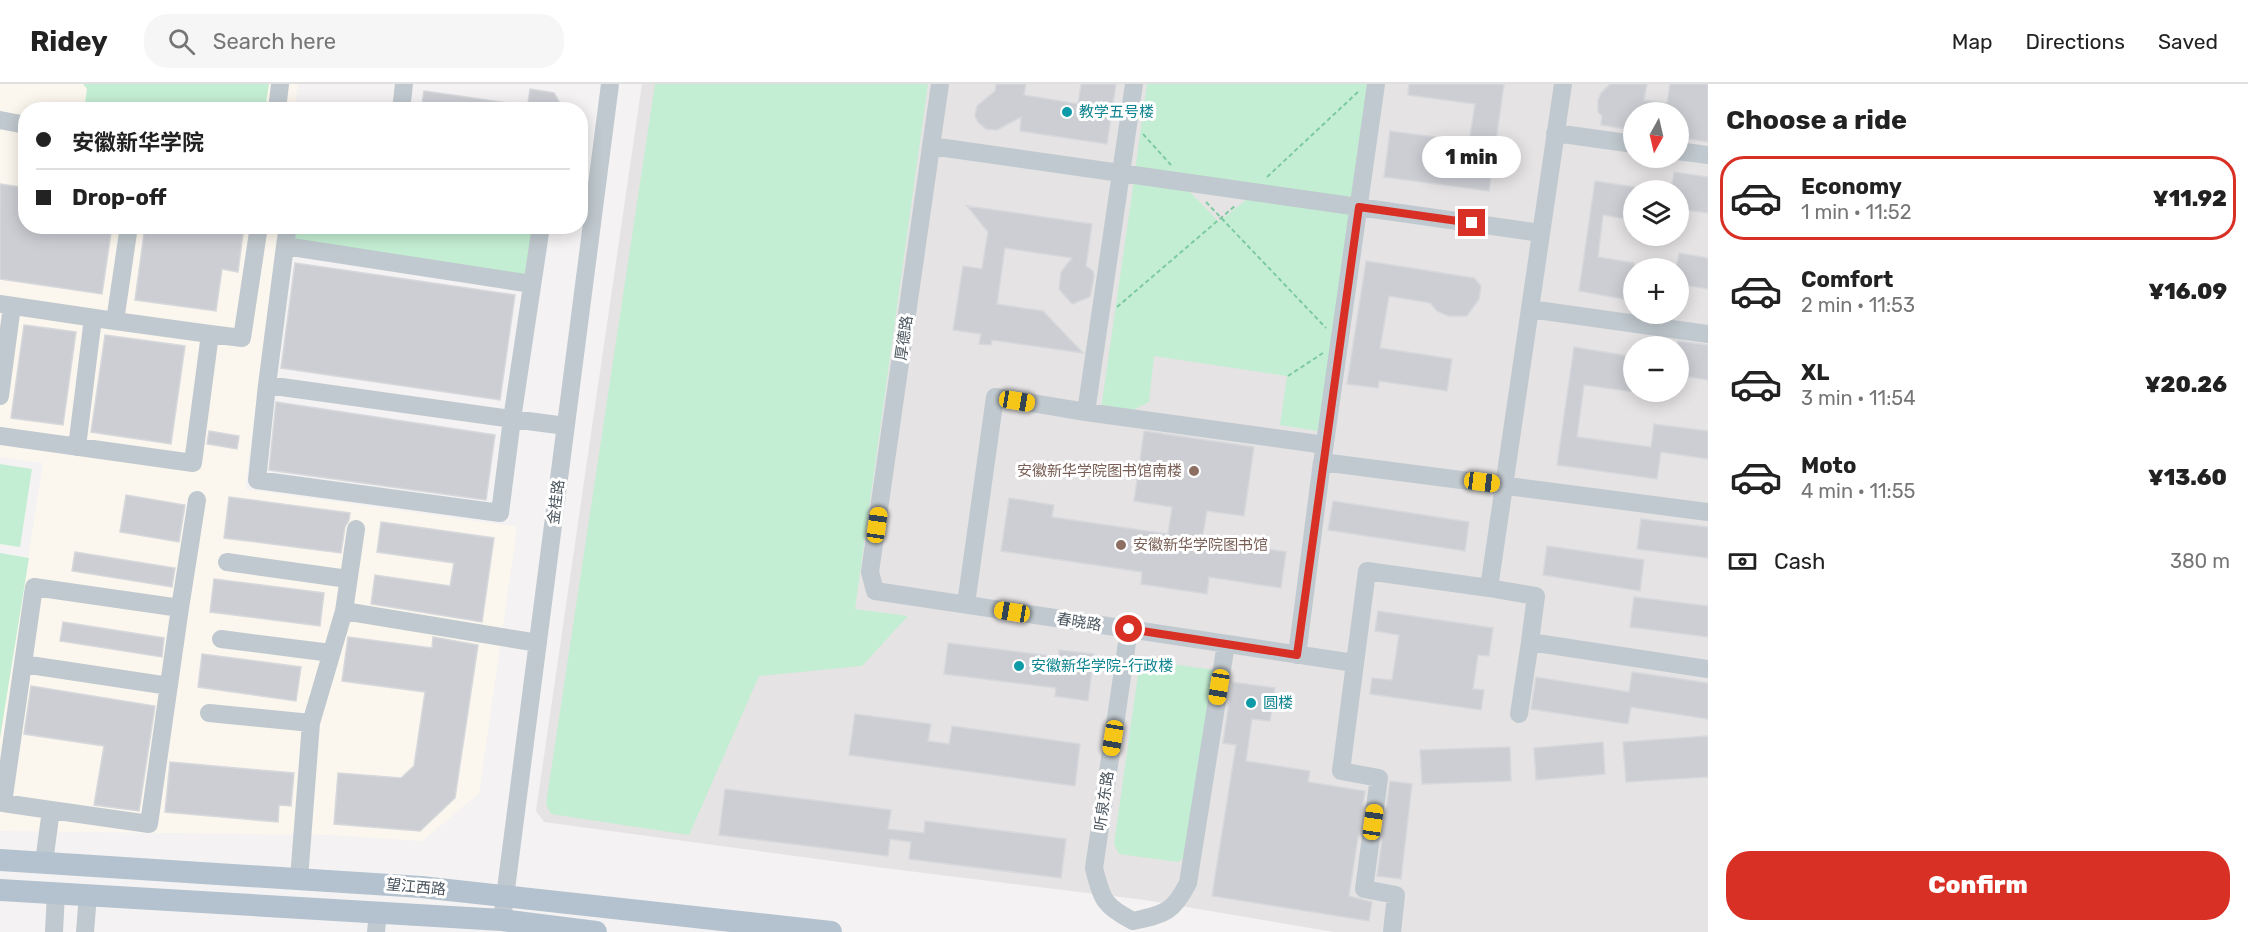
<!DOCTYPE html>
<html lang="en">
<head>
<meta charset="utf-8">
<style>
	:root { --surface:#fff; --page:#f6f6f6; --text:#222; --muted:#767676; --line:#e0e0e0; --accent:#d93025 }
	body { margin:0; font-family:Rubik,"Noto Sans SC",sans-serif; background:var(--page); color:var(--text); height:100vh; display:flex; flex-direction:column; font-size:22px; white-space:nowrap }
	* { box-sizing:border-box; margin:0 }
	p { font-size:20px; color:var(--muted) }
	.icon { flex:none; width:33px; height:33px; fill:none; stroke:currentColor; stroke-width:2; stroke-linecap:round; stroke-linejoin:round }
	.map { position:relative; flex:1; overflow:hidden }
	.side { display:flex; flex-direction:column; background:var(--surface); width:540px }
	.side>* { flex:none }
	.hud { position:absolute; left:18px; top:18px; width:570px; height:132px; border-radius:24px; box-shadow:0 3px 15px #0003; display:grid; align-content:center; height:132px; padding:0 18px; background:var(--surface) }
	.needle { width:39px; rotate:188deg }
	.fabs { position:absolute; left:1623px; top:18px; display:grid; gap:12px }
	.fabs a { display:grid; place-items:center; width:66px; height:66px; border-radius:50%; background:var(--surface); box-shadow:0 3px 15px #0003; font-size:30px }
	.end { position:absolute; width:27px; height:27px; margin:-14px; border:8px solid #d93025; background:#fff; box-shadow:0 0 0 3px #fff }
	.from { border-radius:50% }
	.bubble { position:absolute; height:42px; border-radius:21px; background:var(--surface); box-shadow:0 3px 15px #0003; font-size:20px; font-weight:800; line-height:42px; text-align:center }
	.car { position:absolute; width:18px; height:36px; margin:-18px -9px; border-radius:8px; box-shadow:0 0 4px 2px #0007; background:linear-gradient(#f5c518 24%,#345 0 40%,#f5c518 0 76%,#345 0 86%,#f5c518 0) }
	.hud b { display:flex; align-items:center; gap:21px; height:57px; font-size:22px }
	.hud b+b { border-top:2px solid var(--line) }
	.hud i { width:15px; height:15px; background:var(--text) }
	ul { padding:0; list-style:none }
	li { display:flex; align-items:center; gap:18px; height:84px; margin:0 12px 9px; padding:0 6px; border:3px solid transparent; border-radius:24px }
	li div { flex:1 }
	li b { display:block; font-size:22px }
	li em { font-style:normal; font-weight:800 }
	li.current { border-color:var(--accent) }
	li>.icon { width:54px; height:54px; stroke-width:1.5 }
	h2 { padding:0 18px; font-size:27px; line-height:72px }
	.pay { display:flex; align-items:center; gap:15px; height:66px; padding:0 18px; font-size:22px }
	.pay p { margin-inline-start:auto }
	.primary-button { display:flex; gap:12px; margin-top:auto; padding:12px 18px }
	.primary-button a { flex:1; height:69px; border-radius:24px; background:var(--accent); color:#fff; font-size:24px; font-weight:800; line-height:69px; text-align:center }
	header { display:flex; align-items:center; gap:36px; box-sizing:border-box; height:84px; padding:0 30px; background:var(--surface); border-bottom:2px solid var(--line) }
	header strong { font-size:28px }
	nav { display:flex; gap:33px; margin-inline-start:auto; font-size:21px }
	.search { width:420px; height:54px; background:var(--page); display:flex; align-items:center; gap:15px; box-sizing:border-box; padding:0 21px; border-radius:24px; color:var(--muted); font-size:22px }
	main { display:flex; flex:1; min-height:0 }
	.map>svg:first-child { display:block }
	.commercial { fill:#fcf7ee }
	.education { fill:#e5e3e3; fill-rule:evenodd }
	.green { fill:#c4eed3 }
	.building { fill:#ccced4; stroke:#d6d8dc; stroke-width:1.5 }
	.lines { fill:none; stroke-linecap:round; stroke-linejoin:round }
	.path { stroke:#7dcaa2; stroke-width:2; stroke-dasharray:4.5 3; stroke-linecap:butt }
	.minor { stroke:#c0c9cf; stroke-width:18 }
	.major { stroke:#b3c2ce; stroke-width:22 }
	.route { stroke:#d93025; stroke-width:8 }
	.culture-dot { fill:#0f9aa8; stroke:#fff; stroke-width:2 }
	.education-dot { fill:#8d6e63; stroke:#fff; stroke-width:2 }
	.labels { text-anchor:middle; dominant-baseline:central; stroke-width:6; stroke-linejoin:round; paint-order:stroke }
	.culture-label { font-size:15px; fill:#0d838f; stroke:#fff; text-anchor:start }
	.street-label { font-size:15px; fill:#4a555e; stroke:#fff }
	.education-label { font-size:15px; fill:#785e54; stroke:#fff; text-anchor:end }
</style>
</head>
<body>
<header>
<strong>Ridey</strong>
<div class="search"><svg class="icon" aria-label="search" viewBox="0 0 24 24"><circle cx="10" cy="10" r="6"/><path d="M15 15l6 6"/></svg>Search here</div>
<nav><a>Map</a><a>Directions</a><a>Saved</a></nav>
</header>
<main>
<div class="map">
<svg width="1708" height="848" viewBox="0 0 1708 848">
	<rect width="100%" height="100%" fill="#f4f2f2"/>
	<path class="commercial" d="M 0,0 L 298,0 L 294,25 L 26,26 L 26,142 L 279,143 L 245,405 L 517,443 L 479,709 L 422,757 L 331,751 L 0,747 L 0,654 L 43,379 L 0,373 Z"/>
	<path class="education" d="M 642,0 L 1708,0 L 1708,848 L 1334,848 L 1145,816 L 884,784 L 544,738 L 536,727 ZM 1634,28 L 1678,28 L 1678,74 L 1634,74 ZM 1634,106 L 1678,106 L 1678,152 L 1634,152 ZM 1634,184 L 1678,184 L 1678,230 L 1634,230 ZM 1634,262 L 1678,262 L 1678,308 L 1634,308 Z"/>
	<path class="green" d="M 83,0 L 269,0 L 265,25 L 84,26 L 87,5 Z
		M 655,0 L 928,0 L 855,525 L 908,532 L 862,582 L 759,592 L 689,751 L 551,730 L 546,720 Z
		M 1147,0 L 1372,0 L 1356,118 L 1135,87 Z
		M 1134,96 L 1187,105 L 1219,138 L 1247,115 L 1354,130 L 1324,348 L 1280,341 L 1287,292 L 1154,272 L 1149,318 L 1127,329 L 1101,325 Z
		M 296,143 L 533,143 L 526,191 L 294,158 Z
		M 0,380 L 32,385 L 20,463 L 0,460 Z
		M 0,469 L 29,474 L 0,654 Z
		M 1140,576 L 1215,586 L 1188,772 L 1178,778 L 1119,770 L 1114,760 Z"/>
	<path class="building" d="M 996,0 L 1026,0 L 1024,11 L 1078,20 L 1081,0 L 1116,0 L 1107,60 L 1020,47 L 1021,33 L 997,46 L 986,45 L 978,38 L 975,32 L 977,22 L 995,7 Z
		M 1409,0 L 1504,0 L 1489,107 L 1384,93 L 1390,47 L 1435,53 L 1436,59 L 1468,64 L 1475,20 L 1408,11 Z
		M 1610,0 L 1647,0 L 1644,16 L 1667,19 L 1670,0 L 1708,0 L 1708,58 L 1678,53 L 1678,28 L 1634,28 L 1634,46 L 1601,41 L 1602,32 L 1598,28 L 1598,17 L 1601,9 Z
		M 530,5 L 554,9 L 564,26 L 527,26 Z
		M 424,7 L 507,19 L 506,26 L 421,26 Z
		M 1674,88 L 1708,93 L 1708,129 L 1678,125 L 1678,106 L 1671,106 Z
		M 1595,97 L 1634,103 L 1634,136 L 1603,131 L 1598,173 L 1634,179 L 1634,217 L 1579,207 Z
		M 0,100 L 26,104 L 26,142 L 112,142 L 102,210 L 0,195 Z
		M 967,122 L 1092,140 L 1086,182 L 1093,187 L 1094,193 L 1090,213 L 1072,220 L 1059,205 L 1061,188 L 1072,174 L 1005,164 L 997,220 L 1043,227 L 1083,269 L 992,256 L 991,261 L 979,260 L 981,250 L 953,246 L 963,182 L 982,185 L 988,148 Z
		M 145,142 L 244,142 L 238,188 L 222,185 L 216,227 L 135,216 Z
		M 1679,169 L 1708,174 L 1708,205 L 1678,200 L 1678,184 L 1676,184 Z
		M 1366,177 L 1474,194 L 1481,202 L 1479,215 L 1467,232 L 1448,232 L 1437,227 L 1430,219 L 1389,212 L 1380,264 L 1452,275 L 1447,307 L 1379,297 L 1378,304 L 1347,300 Z
		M 295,179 L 515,211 L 500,316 L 281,284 Z
		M 24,241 L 76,248 L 63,341 L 11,334 Z
		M 105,251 L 185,262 L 171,360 L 91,348 Z
		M 1678,257 L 1708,261 L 1708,296 L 1678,291 Z
		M 1574,263 L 1634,273 L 1634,308 L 1584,301 L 1577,353 L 1651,363 L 1654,340 L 1708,347 L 1708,375 L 1661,368 L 1657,395 L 1557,381 Z
		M 276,318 L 495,351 L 486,416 L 269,386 Z
		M 209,347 L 239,352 L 237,365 L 207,360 Z
		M 1144,347 L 1254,363 L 1244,432 L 1207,427 L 1202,455 L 1286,468 L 1281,504 L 1209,493 L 1207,510 L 1141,500 L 1142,488 L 1001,467 L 1009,414 L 1054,421 L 1052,433 L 1168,450 L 1172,423 L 1134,417 Z
		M 126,411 L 185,421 L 179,458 L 120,448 Z
		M 229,413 L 350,429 L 349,436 L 345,443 L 341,469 L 224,454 Z
		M 1333,417 L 1469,438 L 1465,467 L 1328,446 Z
		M 1641,435 L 1708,443 L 1708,474 L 1637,465 Z
		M 381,438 L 494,454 L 482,538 L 371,520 L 375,491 L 450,502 L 454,479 L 377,468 Z
		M 1547,462 L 1644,476 L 1640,507 L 1543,491 Z
		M 75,468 L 175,484 L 172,503 L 72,487 Z
		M 214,495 L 324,509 L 320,542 L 210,528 Z
		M 1634,513 L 1708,522 L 1708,553 L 1630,543 Z
		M 1378,527 L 1493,544 L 1489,572 L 1478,571 L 1473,605 L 1484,606 L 1481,626 L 1370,610 L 1372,594 L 1392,596 L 1399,551 L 1375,547 Z
		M 63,538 L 164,554 L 162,573 L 60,557 Z
		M 348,553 L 432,564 L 433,553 L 478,561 L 455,714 L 420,747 L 334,740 L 338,689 L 401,694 L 414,682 L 425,608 L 342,597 Z
		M 948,559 L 1059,573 L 1059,566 L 1094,570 L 1088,617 L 1055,612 L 1056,604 L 944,590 Z
		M 202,570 L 301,583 L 296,617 L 198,603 Z
		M 1632,588 L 1708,599 L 1708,635 L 1631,623 L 1628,640 L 1531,625 L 1536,593 L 1629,608 Z
		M 1232,598 L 1275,604 L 1270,637 L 1252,635 L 1246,677 L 1310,687 L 1308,698 L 1365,707 L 1349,812 L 1372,818 L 1369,837 L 1212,812 L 1236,661 L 1223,659 Z
		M 31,602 L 155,622 L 139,727 L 94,721 L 104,662 L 24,650 Z
		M 855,630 L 931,640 L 928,657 L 949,660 L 952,642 L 1080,660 L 1075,702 L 849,671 Z
		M 1708,652 L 1708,693 L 1626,698 L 1623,658 Z
		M 1603,658 L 1605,690 L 1536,696 L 1534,664 Z
		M 1510,663 L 1511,697 L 1422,700 L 1420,666 Z
		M 170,678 L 294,689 L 291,722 L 279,721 L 278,738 L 165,728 Z
		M 1390,697 L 1412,700 L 1401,795 L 1377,792 Z
		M 725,705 L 891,726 L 888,745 L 924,749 L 925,737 L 1066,755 L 1061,794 L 909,775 L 911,758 L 890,755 L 888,772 L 719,751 Z"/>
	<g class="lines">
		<path class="path" d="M 1143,50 L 1171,81
			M 1267,93 L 1359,7
			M 1206,118 L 1326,244
			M 1117,223 L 1236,121
			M 1288,292 L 1323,269"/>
		<path class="minor" d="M 940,0 L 870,488 L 875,507 L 1354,579
			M 277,26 L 280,0
			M 401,26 L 404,0
			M 0,36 L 26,41
			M 1555,49 L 1634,60
			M 931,62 L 1541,149
			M 1678,67 L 1708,71
			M 541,142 L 512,335 L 566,342
			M 285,162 L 288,142
			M 0,220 L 115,237 L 129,142
			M 1530,225 L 1708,250
			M 115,237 L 210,250
			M 267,301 L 257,396 L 500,429 L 512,335 L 267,301 L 285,162 L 532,200
			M 0,312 L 12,222
			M 1086,328 L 1134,0
			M 0,352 L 193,379 L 210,250 L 242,254 L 259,142
			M 77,363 L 93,234
			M 1323,373 L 1376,0
			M 227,478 L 348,495
			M 1489,504 L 1536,512 L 1530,558 L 1708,585
			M 966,520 L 995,313 L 1086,328 L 1325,361
			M 180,524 L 197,416
			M 344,527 L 356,445
			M 1129,545 L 1094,784 C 1102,816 1104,822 1133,837
			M 221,555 L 331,569
			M 1297,571 L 1322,378 L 1708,428
			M 23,580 L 169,602
			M 209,629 L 311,639
			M 1519,630 L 1530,558
			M 44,778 L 51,726 L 3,719 L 34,503 L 180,524 L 149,740 L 51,726
			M 299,795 L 311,639 L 344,527 L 538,559
			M 502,836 L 610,0
			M 1133,837 C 1164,830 1173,829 1188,799 L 1226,560
			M 54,848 L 56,809
			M 85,848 L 88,811
			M 376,848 L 378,829
			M 1392,848 L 1396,811 L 1364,805 L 1379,694 L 1341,687 L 1367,487 L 1489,504 L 1563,0"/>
		<path class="major" d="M 0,776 L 421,803 L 831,848
			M 0,806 L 502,836 L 596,848"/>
	</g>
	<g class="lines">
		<path class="route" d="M 1129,545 L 1297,571 L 1359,123 L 1472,139"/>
	</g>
	<g class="culture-dot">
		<circle cx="1067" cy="28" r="6"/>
		<circle cx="1019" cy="582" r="6"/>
		<circle cx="1251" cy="619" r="6"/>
	</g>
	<g class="education-dot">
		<circle cx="1194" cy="387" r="6"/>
		<circle cx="1121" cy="461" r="6"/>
	</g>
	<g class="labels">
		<g class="culture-label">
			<text x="1079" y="28">教学五号楼</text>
			<text x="1031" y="582">安徽新华学院-行政楼</text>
			<text x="1263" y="619">圆楼</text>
		</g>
		<g class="street-label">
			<text transform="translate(904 254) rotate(-82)">厚德路</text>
			<text transform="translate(556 418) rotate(-83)">金桂路</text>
			<text transform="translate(1079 538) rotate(9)">春晓路</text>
			<text transform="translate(1104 717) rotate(-82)">听泉东路</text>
			<text transform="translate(416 803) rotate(5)">望江西路</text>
		</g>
		<g class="education-label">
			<text x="1182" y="387">安徽新华学院图书馆南楼</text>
			<text x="1133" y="461" text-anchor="start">安徽新华学院图书馆</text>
		</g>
	</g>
</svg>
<div class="fabs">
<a><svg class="needle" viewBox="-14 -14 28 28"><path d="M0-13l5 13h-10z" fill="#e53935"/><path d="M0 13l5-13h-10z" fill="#767676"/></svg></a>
<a><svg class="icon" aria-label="layers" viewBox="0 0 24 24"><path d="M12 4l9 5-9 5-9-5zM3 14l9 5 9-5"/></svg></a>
<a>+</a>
<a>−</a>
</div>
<i class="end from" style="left:1129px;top:545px"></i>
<i class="end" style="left:1472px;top:139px"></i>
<div class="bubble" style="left:1422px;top:52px;width:99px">1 min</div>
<i class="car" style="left:1017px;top:317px;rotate:99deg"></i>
<i class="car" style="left:1482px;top:398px;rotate:97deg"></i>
<i class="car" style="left:877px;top:441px;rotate:8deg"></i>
<i class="car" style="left:1012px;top:528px;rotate:279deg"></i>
<i class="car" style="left:1219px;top:603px;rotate:189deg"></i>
<i class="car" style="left:1113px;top:654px;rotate:189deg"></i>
<i class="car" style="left:1373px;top:738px;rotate:8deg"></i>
<div class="hud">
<b><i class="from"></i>安徽新华学院</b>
<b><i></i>Drop-off</b>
</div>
</div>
<section class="side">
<h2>Choose a ride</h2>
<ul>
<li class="current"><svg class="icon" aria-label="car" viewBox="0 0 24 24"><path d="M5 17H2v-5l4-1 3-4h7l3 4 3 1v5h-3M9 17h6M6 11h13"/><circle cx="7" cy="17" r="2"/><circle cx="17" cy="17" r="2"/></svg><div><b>Economy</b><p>1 min · 11:52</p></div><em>¥11.92</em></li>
<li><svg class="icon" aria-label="car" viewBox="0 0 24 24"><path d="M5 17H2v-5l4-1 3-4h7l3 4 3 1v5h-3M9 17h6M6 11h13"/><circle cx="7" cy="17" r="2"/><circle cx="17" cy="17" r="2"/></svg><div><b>Comfort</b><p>2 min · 11:53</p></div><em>¥16.09</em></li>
<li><svg class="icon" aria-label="car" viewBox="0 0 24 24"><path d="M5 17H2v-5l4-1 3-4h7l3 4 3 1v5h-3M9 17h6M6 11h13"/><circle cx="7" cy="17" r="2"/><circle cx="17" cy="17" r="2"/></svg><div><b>XL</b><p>3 min · 11:54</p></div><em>¥20.26</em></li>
<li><svg class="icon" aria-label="car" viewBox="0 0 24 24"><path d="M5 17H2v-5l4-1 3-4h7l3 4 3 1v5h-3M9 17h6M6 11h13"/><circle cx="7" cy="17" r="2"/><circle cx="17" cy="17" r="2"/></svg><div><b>Moto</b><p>4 min · 11:55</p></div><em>¥13.60</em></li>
</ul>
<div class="pay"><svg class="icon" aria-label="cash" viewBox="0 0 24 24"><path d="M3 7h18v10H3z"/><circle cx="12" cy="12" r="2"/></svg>Cash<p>380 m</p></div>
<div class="primary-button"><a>Confirm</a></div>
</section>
</main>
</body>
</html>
